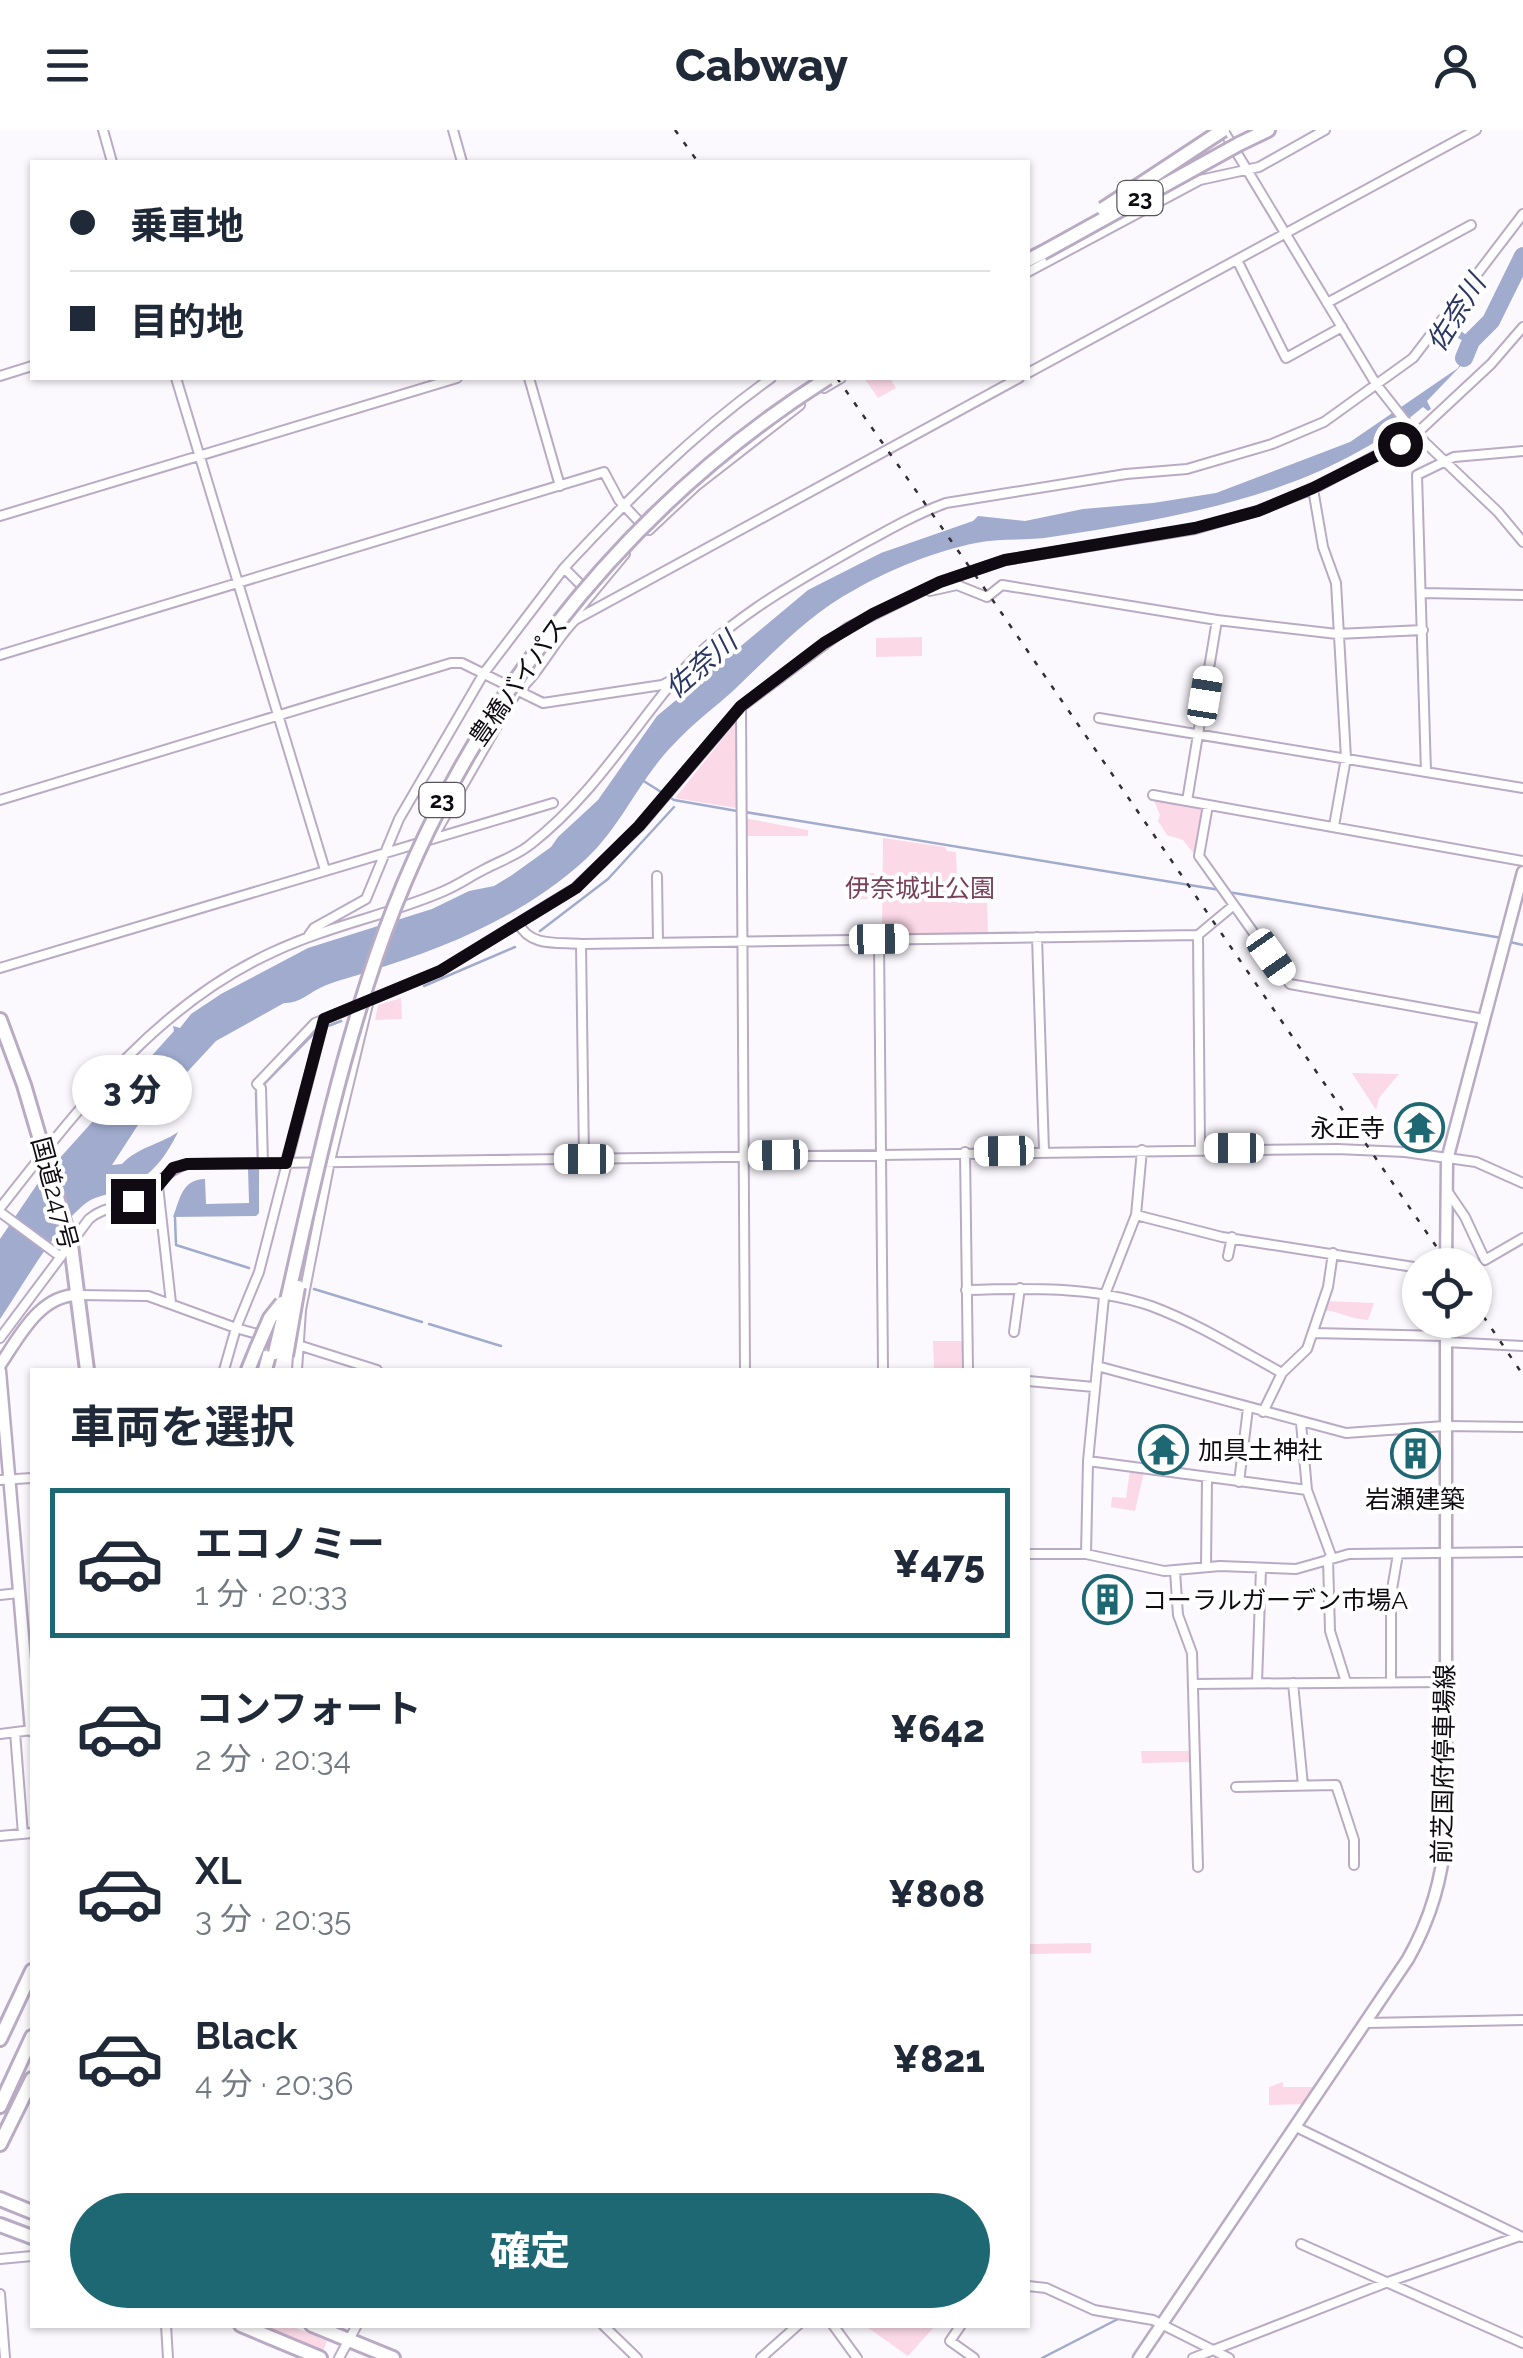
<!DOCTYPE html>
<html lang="ja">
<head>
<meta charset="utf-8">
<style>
	:root { --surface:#fff; --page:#f2f2f3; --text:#1f2937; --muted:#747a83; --line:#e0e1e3; --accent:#1e6873 }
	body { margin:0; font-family:Raleway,"Noto Sans JP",sans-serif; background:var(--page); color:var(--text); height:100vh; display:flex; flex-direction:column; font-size:38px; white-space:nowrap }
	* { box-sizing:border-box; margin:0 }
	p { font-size:32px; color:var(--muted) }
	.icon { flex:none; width:55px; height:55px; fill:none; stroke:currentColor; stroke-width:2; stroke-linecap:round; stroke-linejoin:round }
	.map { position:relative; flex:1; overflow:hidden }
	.panel { position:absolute; left:30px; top:1238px; width:1000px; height:960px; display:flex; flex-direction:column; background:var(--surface); border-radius:0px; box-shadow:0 2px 8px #0004 }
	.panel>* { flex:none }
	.guide { position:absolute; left:30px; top:30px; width:1000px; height:220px; border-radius:0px; box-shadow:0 2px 8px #0004; display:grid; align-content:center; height:220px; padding:0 40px; background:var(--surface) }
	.buttons { position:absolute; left:1402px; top:1118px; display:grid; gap:20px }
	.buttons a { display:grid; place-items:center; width:90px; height:90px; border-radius:50%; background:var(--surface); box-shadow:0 2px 8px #0004; font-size:50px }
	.end { position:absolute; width:45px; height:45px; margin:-22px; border:12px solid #100b13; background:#fff; box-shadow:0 0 0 5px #fff }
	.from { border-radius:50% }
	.bubble { position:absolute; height:70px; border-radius:35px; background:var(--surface); box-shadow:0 2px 8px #0004; font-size:32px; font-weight:800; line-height:70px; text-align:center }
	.car { position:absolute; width:30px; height:60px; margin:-30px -15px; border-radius:12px; box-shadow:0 0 8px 2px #0007; background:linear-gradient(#fff 24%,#345 0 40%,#fff 0 76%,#345 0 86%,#fff 0) }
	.guide b { display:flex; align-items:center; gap:35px; height:95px; font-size:38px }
	.guide b+b { border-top:2px solid var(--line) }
	.guide i { width:25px; height:25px; background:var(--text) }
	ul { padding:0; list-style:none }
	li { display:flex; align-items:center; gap:30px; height:150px; margin:0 20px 15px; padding:0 20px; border:5px solid transparent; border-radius:0px }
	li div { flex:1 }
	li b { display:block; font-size:38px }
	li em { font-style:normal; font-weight:800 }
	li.current { border-color:var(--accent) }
	li>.icon { width:90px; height:90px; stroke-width:1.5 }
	h2 { padding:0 40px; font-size:45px; line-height:120px }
	.cta { display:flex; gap:20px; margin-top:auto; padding:20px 40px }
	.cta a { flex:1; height:115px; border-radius:60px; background:var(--accent); color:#fff; font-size:40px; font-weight:800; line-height:115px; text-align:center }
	header { display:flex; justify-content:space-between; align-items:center; height:130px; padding:0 40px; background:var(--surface); font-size:45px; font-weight:800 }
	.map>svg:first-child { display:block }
	.green { fill:#fbd9e6 }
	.water { fill:#a0abce }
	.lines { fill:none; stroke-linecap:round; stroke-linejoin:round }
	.stream { stroke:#a0abce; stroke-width:2.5 }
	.river { stroke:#a0abce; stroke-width:18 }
	.street-casing { stroke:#baabc4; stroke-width:12 }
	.secondary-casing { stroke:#baabc4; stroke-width:15 }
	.highway-casing { stroke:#baabc4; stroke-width:18 }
	.street { stroke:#fff; stroke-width:8 }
	.secondary { stroke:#fff; stroke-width:10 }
	.highway { stroke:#fff; stroke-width:12 }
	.rail { stroke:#332e36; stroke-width:2.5; stroke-dasharray:5 10; stroke-linecap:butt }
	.highway-bridge-casing { stroke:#baabc4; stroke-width:18; stroke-linecap:butt }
	.highway-bridge { stroke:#fff; stroke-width:12 }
	.route { stroke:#100b13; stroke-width:12 }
	.labels { text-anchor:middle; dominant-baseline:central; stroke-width:8; stroke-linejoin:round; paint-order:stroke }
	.shield { fill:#fff; stroke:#58545a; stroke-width:2.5 }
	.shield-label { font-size:22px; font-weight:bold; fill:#100b13 }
	.street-label { font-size:25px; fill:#100b13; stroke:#fff }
	.park-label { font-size:25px; fill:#784159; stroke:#fff }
	.poi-label { font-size:25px; fill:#100b13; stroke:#fff; text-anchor:start }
	.water-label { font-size:28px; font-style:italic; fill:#2a3664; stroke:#fff }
</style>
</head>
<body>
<header><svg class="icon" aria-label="menu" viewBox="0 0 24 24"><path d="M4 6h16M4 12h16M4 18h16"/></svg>Cabway<svg class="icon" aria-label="person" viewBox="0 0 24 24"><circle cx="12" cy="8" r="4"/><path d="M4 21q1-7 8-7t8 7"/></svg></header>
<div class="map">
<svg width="1523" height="2228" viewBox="0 0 1523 2228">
	<rect width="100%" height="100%" fill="#fcf9fe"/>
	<path class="green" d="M 864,248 L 890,248 L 896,258 L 878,268 Z
		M 922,507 L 922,526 L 876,527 L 876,508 Z
		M 737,591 L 736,678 L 675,668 Z
		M 1153,668 L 1201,676 L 1204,681 L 1194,724 L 1183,710 L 1167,705 L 1158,691 L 1160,685 Z
		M 744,688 L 808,700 L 808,706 L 744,706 Z
		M 883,708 L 945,717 L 947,721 L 956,722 L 958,773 L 987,773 L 988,804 L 882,804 Z
		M 874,743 L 875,769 L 855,769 L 854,744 Z
		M 401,868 L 402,889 L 375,890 L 378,875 Z
		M 1352,943 L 1399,944 L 1379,968 L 1376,980 Z
		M 1326,1171 L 1374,1173 L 1368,1190 C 1350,1189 1339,1181 1322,1180 Z
		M 933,1211 L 962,1211 L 963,1238 L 934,1238 Z
		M 1130,1340 L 1144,1342 L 1135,1381 L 1111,1377 L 1112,1367 L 1126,1368 Z
		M 1141,1621 L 1192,1621 L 1192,1632 L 1142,1633 Z
		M 1028,1810 L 1030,1814 L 1091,1813 L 1091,1823 L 1030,1824 L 1030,1893 L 1028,1893 Z
		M 1283,1952 L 1283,1957 L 1317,1957 L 1305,1974 L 1269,1975 L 1269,1957 Z
		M 259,2195 L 289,2195 L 327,2211 L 322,2224 Z
		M 864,2195 L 936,2195 L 908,2226 Z"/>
	<path class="water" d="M 1458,199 L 1476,212 L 1471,219 L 1474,222 L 1427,271 L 1431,279 L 1428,281 L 1423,277 C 1320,365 1180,387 1051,407 C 1025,411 1001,408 976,413 C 936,421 891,439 856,459 C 810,483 772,524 734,560 C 714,578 691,595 673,615 C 639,650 622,695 586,729 C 522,787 448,817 367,842 C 353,847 338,850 324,856 C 310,862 299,874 284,873 L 216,911 L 138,995 L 112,1035 L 122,1034 C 138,1017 159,1015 178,1002 C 165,1029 148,1050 119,1061 C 110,1064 97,1066 89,1071 C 58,1092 22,1157 0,1189 L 0,1109 L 40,1050 L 174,901 L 173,896 L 180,898 L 191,884 L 221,864 L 308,818 L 432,779 L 469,761 L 494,756 L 512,745 L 551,717 L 558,707 L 598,670 L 657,586 L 808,460 L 881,423 L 973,391 L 978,386 L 1025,391 L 1083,379 L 1153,373 L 1216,363 L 1350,312 L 1458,238 L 1464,226 L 1459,218 L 1464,211 L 1454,206 Z
		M 248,1038 L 259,1038 L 259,1083 L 256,1086 L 173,1087 C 180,1069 182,1049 205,1049 L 206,1074 L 249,1073 Z"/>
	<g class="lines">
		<path class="stream" d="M 642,650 L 674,670 L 737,681
			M 745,682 L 1220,760
			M 1228,762 L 1502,808
			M 540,801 L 608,749 L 674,677
			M 1510,812 L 1523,815
			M 424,856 L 515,817
			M 328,896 L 341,891
			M 265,953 L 317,900
			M 256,963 L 258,1028
			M 175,1088 L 176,1115 L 249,1138
			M 314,1159 L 422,1192
			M 429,1194 L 501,1216
			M 1042,2228 L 1118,2189"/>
		<path class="river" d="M 1464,228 L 1471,211 L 1491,191 L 1523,126"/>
		<defs>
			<path id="street" d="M 103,0 L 112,32
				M 453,0 L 462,32
				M 1223,0 L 1376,254 L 1413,301 L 1498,382 L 1523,412
				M 1237,130 L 1286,228 L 1342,197
				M 1028,142 L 1200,50 L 1259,37 L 1325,0
				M 1327,173 L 1471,95
				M 1028,243 L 1476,0
				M 0,246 L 32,236
				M 176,248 L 325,740
				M 529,248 L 560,356
				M 824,258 L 841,248
				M 1313,359 L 1323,417 L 1336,453 L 1346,628 L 1334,696
				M 0,386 L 457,248
				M 649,400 L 696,356 L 800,275
				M 587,461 L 564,438 C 628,369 694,303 771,248
				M 930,461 L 957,455 L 987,467 L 1002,455 L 1217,490 L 1337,504 L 1423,500
				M 1423,463 L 1523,465
				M 570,490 L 625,424
				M 0,525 L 604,342 L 619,370 L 645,398
				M 741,577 L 745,1240
				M 1099,588 L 1523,658
				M 1426,642 L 1417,345 L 1454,327 L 1523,321
				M 1153,665 L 1523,731
				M 0,670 L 451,533 L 462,533 L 543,573 L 662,555 L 672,550
				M 1187,671 L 1217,490
				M 1208,675 L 1199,726 L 1290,854 L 1484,889
				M 432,709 L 516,563 C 540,543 553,512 575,490 L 1019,248
				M 657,746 L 658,813
				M 519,794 C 530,817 558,812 581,814 L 1198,805 L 1234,775
				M 309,805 L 314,798 L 366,769 L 399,689 L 484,543 L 564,438
				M 1198,805 L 1200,1018
				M 1037,807 L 1044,1021
				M 879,809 L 883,1240
				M 581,814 L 584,1029
				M 0,838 L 553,673
				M 965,1022 L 968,1240
				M 263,1033 L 261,958 L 257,954 L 315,893 L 440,841 L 575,758 L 639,697 L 741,577 L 847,498 L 940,452 L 1005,430 L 1195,399 L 1257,381 L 1313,359 L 1416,304 L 1491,234 L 1523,197
				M 158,1056 L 171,1173
				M 1448,1062 L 1465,1087 L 1485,1130 L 1523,1108
				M 0,1078 C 79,978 155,876 273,822 C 328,796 389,785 444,761 C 458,755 471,746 485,739 C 500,731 518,725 531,714 C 590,668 628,606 675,549 C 723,493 788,456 852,420 C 883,403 913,385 946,373 L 1126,344 L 1187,339 L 1272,314 L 1324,292 L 1413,228 L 1523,84
				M 0,1082 L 61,1127
				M 1136,1085 L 1222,1107 L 1420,1138
				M 1228,1126 L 1232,1107
				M 966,1160 C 1027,1158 1092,1156 1151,1176 C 1197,1193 1240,1220 1282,1243
				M 79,1165 L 148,1166 L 236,1198 L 259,1142 L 324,889
				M 1014,1202 L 1020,1158
				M 1313,1203 L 1445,1206
				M 0,1208 L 89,1089 C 103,1077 118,1078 134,1071 C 155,1061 165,1040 187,1034 L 1337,1019 L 1405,1022 L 1476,1032 L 1523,1053
				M 1445,1212 L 1523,1216
				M 295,1214 L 377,1240
				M 1097,1236 L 1346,1303 L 1445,1296 L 1523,1297
				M 224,1240 L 236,1198 L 282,1211
				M 297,1240 L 301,1180 L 330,1031 L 369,870
				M 1028,1251 L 1094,1257
				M 1263,1282 L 1282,1243 L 1307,1219 L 1328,1157 L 1333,1123
				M 1301,1293 L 1307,1360 L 1332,1428
				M 1088,1331 L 1307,1360
				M 0,1350 L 32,1348
				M 1239,1352 L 1248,1278
				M 1028,1424 L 1086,1424 L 1164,1441 L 1220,1436 L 1296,1439 L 1349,1424 L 1523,1422
				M 1086,1424 L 1088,1331 L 1104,1167 L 1136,1085 L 1142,1020
				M 1328,1429 L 1330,1501 L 1346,1552
				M 1206,1437 L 1207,1349
				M 1175,1441 L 1178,1485 L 1192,1523 L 1198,1737
				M 0,1465 L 19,1463
				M 1391,1552 L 1391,1465 L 1398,1424
				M 1257,1553 L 1261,1439
				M 1293,1553 L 1303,1655
				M 1193,1554 L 1444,1552
				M 15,1602 L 23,1704
				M 0,1604 L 32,1600
				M 1236,1657 L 1336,1655 L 1354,1710 L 1354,1735
				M 0,1706 L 32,1703
				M 1366,1893 L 1523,1890
				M 1296,1997 L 1522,2107
				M 1301,2114 L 1523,2213
				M 0,2129 L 32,2126
				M 1028,2156 L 1046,2158 L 1094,2180 L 1153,2190 L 1229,2228
				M 0,2164 L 5,2228
				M 166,2195 L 168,2228
				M 603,2195 L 637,2228
				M 833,2195 L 857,2228
				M 961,2195 L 950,2211 L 974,2228
				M 339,2228 L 357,2195
				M 761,2228 L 798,2195
				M 1193,2228 L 1388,2152 L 1520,2106"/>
			<path id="secondary" d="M 1446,1135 L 1447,1030 L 1523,742
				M 0,1235 C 19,1207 40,1164 79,1165
				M 0,1241 L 31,1600
				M 1139,2228 L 1408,1829 C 1431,1788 1442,1749 1446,1703 L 1446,1190"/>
			<path id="highway" d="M 1239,14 L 1268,0
				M 1028,130 L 1042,123
				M 0,890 L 24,955 L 71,1115 L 87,1240
				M 248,1240 L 257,1218
				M 265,1240 L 270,1221
				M 0,1909 L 32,1841
				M 0,1976 L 32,1907
				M 0,2014 L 32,1949
				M 0,2069 L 32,2082
				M 0,2095 L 32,2107
				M 241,2195 L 320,2228
				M 312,2195 L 393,2228"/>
		</defs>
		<use href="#street" class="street-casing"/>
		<use href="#secondary" class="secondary-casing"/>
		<use href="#highway" class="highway-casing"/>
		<use href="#street" class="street"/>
		<use href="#secondary" class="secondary"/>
		<use href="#highway" class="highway"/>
		<path class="rail" d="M 675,0 L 698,32
			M 837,248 L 994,472 L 1449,1135
			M 1475,1174 L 1523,1245"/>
		<defs>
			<path id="highway-bridge" d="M 1103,79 L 1223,0
				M 1042,123 L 1239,14
				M 257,1218 L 270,1188 L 282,1173
				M 275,1223 C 306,1091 332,956 376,827 C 457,591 616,382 828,248
				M 286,1226 L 298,1157"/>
		</defs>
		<use href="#highway-bridge" class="highway-bridge-casing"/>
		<use href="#highway-bridge" class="highway-bridge"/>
	</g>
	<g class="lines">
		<path class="route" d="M 133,1071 L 158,1056 L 173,1038 L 187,1034 L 286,1033 L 324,889 L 440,841 L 576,758 L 639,696 L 741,576 L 824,513 L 873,484 L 940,452 L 1005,430 L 1195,398 L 1258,381 L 1313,358 L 1400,314"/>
	</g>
	<defs>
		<symbol id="temple-ring" viewBox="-11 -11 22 22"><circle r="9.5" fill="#fff" stroke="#1e6873" stroke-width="1.5"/><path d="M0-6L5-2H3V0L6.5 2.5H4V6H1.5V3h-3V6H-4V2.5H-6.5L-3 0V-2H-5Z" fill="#1e6873"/></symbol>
		<symbol id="building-ring" viewBox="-11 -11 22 22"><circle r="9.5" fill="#fff" stroke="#1e6873" stroke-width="1.5"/><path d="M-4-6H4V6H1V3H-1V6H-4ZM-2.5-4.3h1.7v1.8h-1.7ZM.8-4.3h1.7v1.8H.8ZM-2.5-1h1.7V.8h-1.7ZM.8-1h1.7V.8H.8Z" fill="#1e6873"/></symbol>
	</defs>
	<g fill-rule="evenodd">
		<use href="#temple-ring" x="1392" y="970" width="55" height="55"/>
		<use href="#temple-ring" x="1136" y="1292" width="55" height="55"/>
		<use href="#building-ring" x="1388" y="1296" width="55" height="55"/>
		<use href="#building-ring" x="1080" y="1442" width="55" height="55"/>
	</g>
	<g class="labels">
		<g class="shield">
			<rect x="1117.5" y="51" width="45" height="34" rx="8"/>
			<rect x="419.5" y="653" width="45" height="34" rx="8"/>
		</g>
		<g class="shield-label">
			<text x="1140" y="68">23</text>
			<text x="442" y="670">23</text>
		</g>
		<g class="street-label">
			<text transform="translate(518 551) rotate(-55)">豊橋バイパス</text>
			<text transform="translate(55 1063) rotate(75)">国道247号</text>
			<text transform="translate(1443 1634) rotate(-89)">前芝国府停車場線</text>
		</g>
		<g class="park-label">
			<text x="920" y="758">伊奈城址公園</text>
		</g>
		<g class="poi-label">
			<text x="1385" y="998" text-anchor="end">永正寺</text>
			<text x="1198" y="1320">加具土神社</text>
			<text x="1415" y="1369" text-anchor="middle">岩瀬建築</text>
			<text x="1142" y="1470">コーラルガーデン市場A</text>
		</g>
		<g class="water-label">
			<text transform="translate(1456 183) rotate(-58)">佐奈川</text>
			<text transform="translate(701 535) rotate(-41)">佐奈川</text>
		</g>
	</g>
</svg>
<div class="buttons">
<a><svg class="icon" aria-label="locate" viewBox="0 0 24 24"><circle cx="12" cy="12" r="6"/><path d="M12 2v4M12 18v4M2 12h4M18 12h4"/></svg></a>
</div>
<i class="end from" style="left:1400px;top:314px"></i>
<i class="end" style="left:133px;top:1071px"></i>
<div class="bubble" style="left:72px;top:925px;width:120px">3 分</div>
<i class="car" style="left:1205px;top:566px;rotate:9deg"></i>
<i class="car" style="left:879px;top:809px;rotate:89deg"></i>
<i class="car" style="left:1271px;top:827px;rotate:145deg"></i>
<i class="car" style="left:1234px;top:1018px;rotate:270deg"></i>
<i class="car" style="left:1004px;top:1021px;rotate:269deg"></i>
<i class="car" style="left:778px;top:1025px;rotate:269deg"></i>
<i class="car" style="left:584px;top:1029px;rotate:270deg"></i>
<div class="guide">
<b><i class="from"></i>乗車地</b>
<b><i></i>目的地</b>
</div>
<section class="panel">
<h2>車両を選択</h2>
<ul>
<li class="current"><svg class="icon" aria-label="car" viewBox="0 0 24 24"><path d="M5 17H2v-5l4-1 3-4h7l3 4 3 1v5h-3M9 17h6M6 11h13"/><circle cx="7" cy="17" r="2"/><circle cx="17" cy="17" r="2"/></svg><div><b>エコノミー</b><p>1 分 · 20:33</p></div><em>¥475</em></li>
<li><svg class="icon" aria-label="car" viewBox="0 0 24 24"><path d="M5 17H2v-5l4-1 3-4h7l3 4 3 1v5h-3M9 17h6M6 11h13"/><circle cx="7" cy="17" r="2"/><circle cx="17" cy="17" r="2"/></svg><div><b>コンフォート</b><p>2 分 · 20:34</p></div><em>¥642</em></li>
<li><svg class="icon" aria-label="car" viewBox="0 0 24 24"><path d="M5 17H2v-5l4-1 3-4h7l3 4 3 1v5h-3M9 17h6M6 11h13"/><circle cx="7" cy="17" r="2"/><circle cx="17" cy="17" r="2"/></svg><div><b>XL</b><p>3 分 · 20:35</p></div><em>¥808</em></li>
<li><svg class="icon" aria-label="car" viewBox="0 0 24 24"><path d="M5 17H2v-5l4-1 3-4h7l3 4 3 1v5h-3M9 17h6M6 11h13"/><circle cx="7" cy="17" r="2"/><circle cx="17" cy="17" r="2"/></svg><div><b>Black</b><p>4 分 · 20:36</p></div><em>¥821</em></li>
</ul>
<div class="cta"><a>確定</a></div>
</section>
</div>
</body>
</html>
